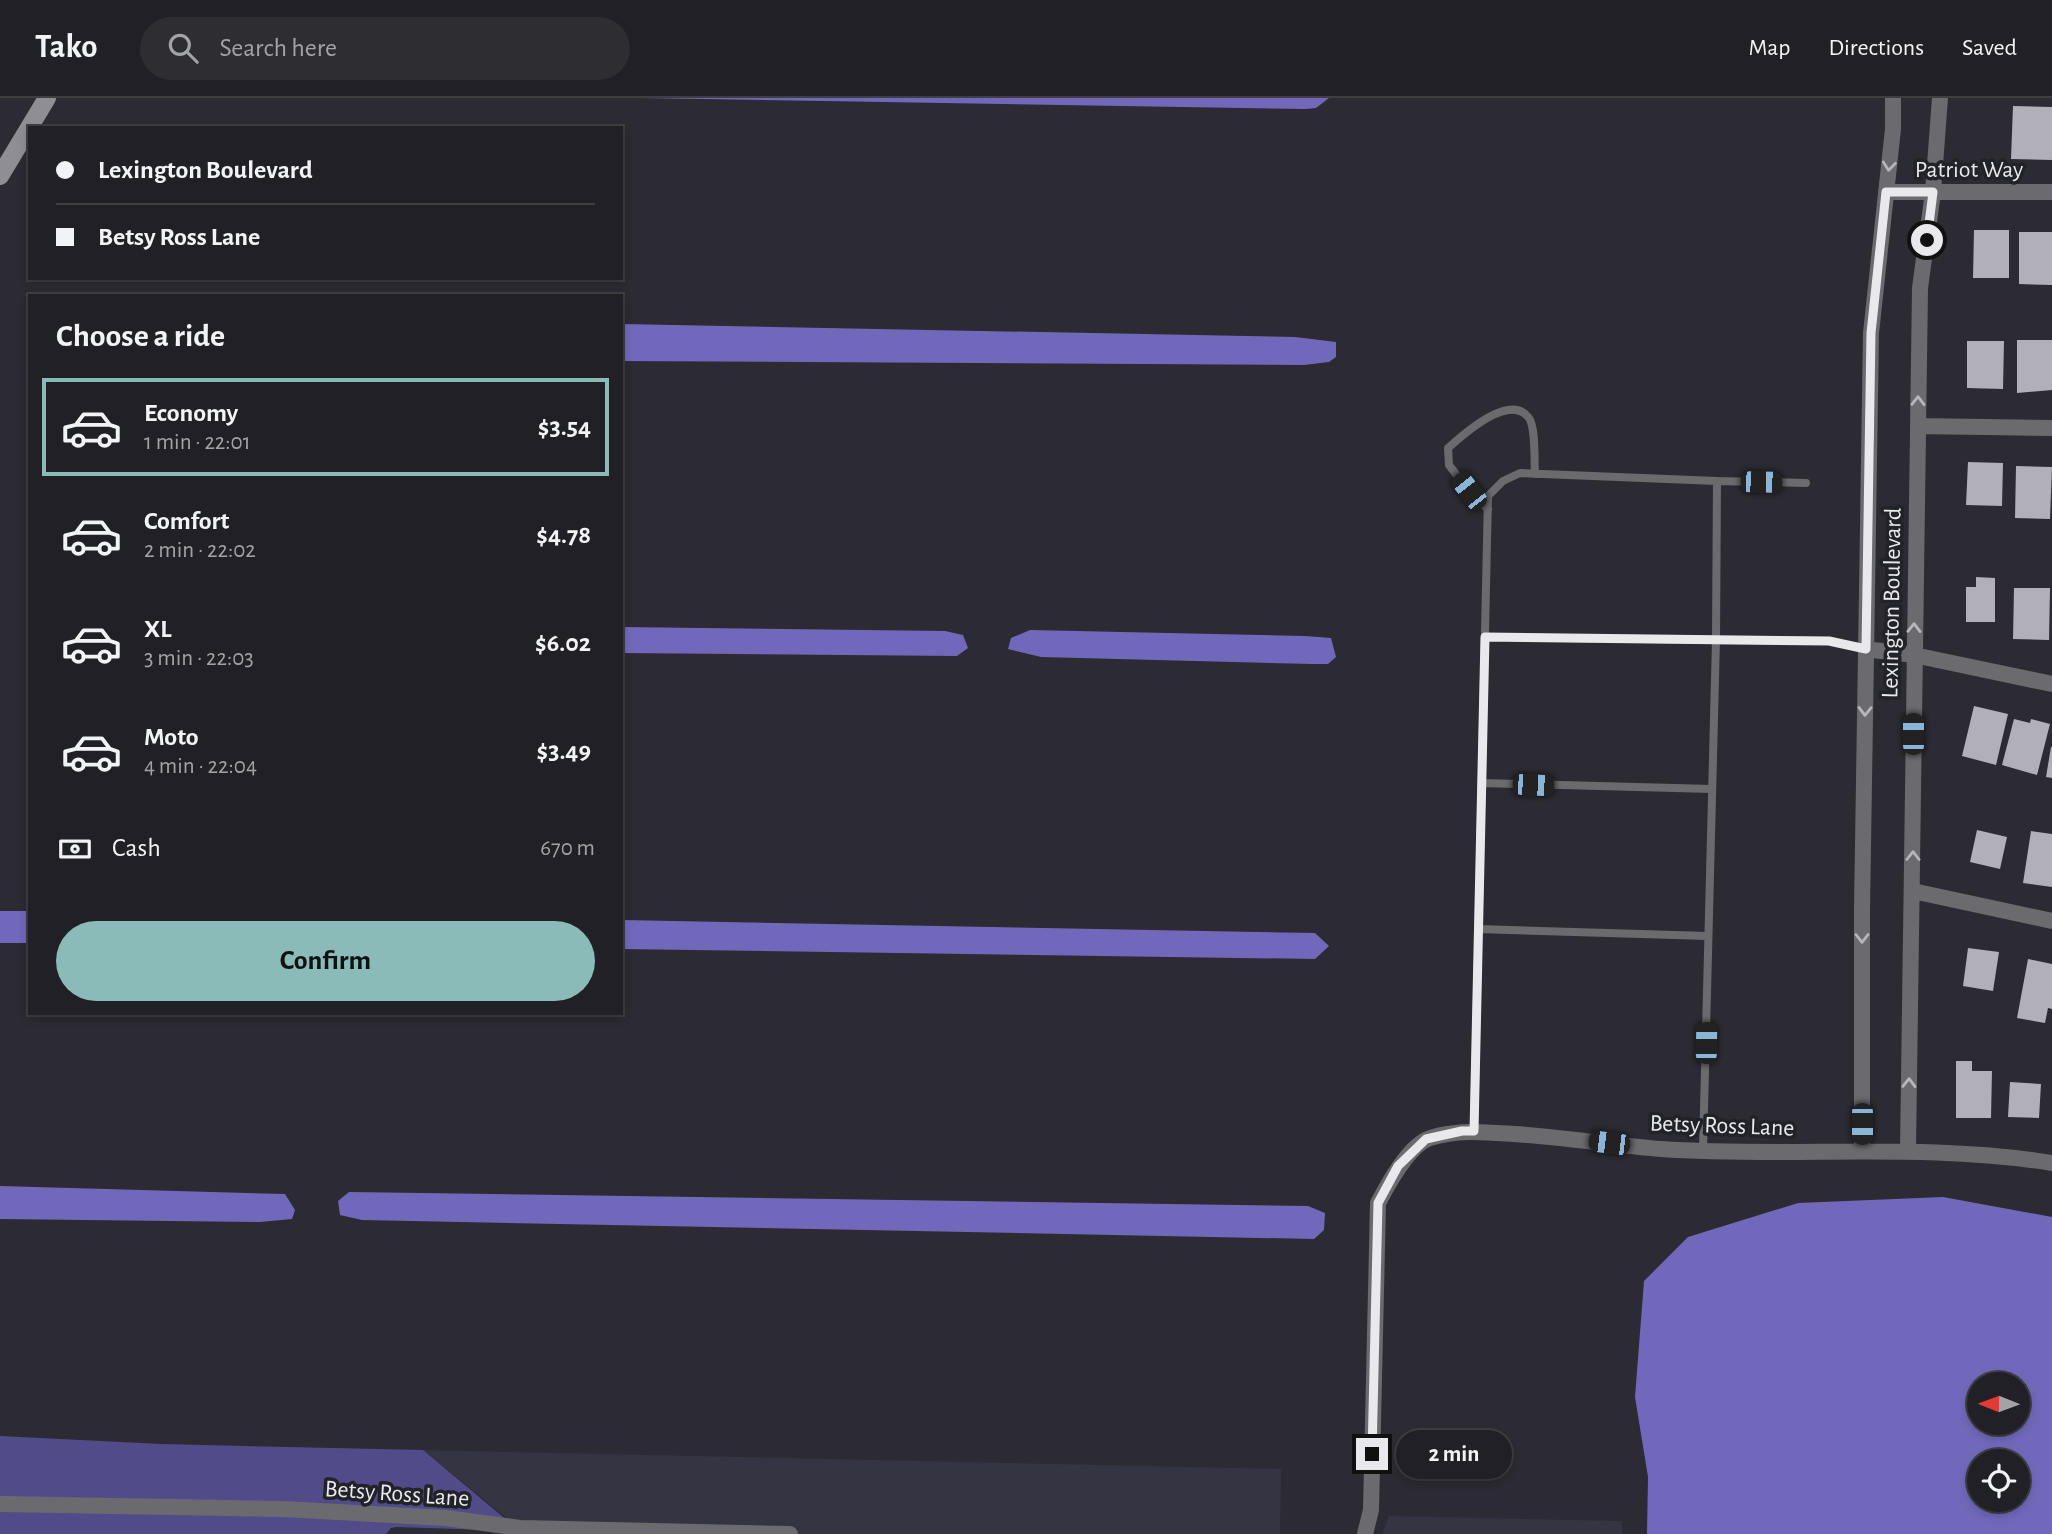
<!DOCTYPE html>
<html lang="en">
<head>
<meta charset="utf-8">
<style>
	:root { --surface:#212026; --page:#2d2d32; --text:#f1f3f6; --muted:#a2a3a7; --line:#3e3e43; --accent:#8bbbb9 }
	body { margin:0; font-family:"Alegreya Sans",sans-serif; background:var(--page); color:var(--text); height:100vh; display:flex; flex-direction:column; font-size:26px; white-space:nowrap }
	* { box-sizing:border-box; margin:0 }
	p { font-size:23px; color:var(--muted) }
	.icon { flex:none; width:38px; height:38px; fill:none; stroke:currentColor; stroke-width:2; stroke-linecap:round; stroke-linejoin:round }
	.map { position:relative; flex:1; overflow:hidden }
	.side { position:absolute; left:28px; top:196px; width:595px; height:721px; display:flex; flex-direction:column; background:var(--surface); border-radius:0px; box-shadow:0 4px 10px #0003,0 0 0 2px var(--line) }
	.side>* { flex:none }
	.banner { position:absolute; left:28px; top:28px; width:595px; height:154px; border-radius:0px; box-shadow:0 4px 10px #0003,0 0 0 2px var(--line); display:grid; align-content:center; height:154px; padding:0 28px; background:var(--surface) }
	.needle { width:46px; rotate:271deg }
	.fabs { position:absolute; left:1967px; top:1274px; display:grid; gap:14px }
	.fabs a { display:grid; place-items:center; width:63px; height:63px; border-radius:50%; background:var(--surface); box-shadow:0 4px 10px #0003,0 0 0 2px var(--line); font-size:35px }
	.end { position:absolute; width:32px; height:32px; margin:-16px; border:9px solid #e8e8ed; background:#111; box-shadow:0 0 0 4px #111 }
	.from { border-radius:50% }
	.bubble { position:absolute; height:49px; border-radius:24px; background:var(--surface); box-shadow:0 4px 10px #0003,0 0 0 2px var(--line); font-size:23px; font-weight:700; line-height:49px; text-align:center }
	.car { position:absolute; width:21px; height:42px; margin:-21px -10px; border-radius:9px; box-shadow:0 0 5px 2px #0007; background:linear-gradient(#222 24%,#8ab4d8 0 40%,#222 0 76%,#8ab4d8 0 86%,#222 0) }
	.banner b { display:flex; align-items:center; gap:24px; height:66px; font-size:26px }
	.banner b+b { border-top:2px solid var(--line) }
	.banner i { width:18px; height:18px; background:var(--text) }
	ul { padding:0; list-style:none }
	li { display:flex; align-items:center; gap:21px; height:98px; margin:0 14px 10px; padding:0 14px; border:4px solid transparent; border-radius:0px }
	li div { flex:1 }
	li b { display:block; font-size:26px }
	li em { font-style:normal; font-weight:700 }
	li.selected { border-color:var(--accent) }
	li>.icon { width:63px; height:63px; stroke-width:1.5 }
	h2 { padding:0 28px; font-size:32px; line-height:84px }
	.pay { display:flex; align-items:center; gap:18px; height:77px; padding:0 28px; font-size:26px }
	.pay p { margin-inline-start:auto }
	.button { display:flex; gap:14px; margin-top:auto; padding:14px 28px }
	.button a { flex:1; height:80px; border-radius:42px; background:var(--accent); color:#111; font-size:28px; font-weight:700; line-height:80px; text-align:center }
	header { display:flex; align-items:center; gap:42px; box-sizing:border-box; height:98px; padding:0 35px; background:var(--surface); border-bottom:2px solid var(--line) }
	header strong { font-size:33px }
	nav { display:flex; gap:38px; margin-inline-start:auto; font-size:24px }
	.search { width:490px; height:63px; background:var(--page); display:flex; align-items:center; gap:18px; box-sizing:border-box; padding:0 24px; border-radius:38px; color:var(--muted); font-size:26px }
	.map>svg:first-child { display:block }
	.built { fill:#353442 }
	.green { fill:#524b89 }
	.water { fill:#7168bb; fill-rule:evenodd }
	.building { fill:#b1b0ba }
	.lines { fill:none; stroke-linecap:round; stroke-linejoin:round }
	.service { stroke:#6b6b6f; stroke-width:8 }
	.minor { stroke:#6b6b6f; stroke-width:16 }
	.secondary { stroke:#8e8e94; stroke-width:18 }
	.oneway { stroke:#b6b6bb }
	.route { stroke:#e8e8ed; stroke-width:9 }
	.labels { text-anchor:middle; dominant-baseline:central; stroke-width:7; stroke-linejoin:round; paint-order:stroke }
	.street-label { font-size:24px; fill:#e8e8ed; stroke:#222229 }
</style>
</head>
<body>
<header>
<strong>Tako</strong>
<div class="search"><svg class="icon" aria-label="search" viewBox="0 0 24 24"><circle cx="10" cy="10" r="6"/><path d="M15 15l6 6"/></svg>Search here</div>
<nav><a>Map</a><a>Directions</a><a>Saved</a></nav>
</header>
<div class="map">
<svg width="2052" height="1436" viewBox="0 0 2052 1436">
	<rect width="100%" height="100%" fill="#2c2b33"/>
	<path class="built" d="M 423,1352 L 1281,1371 L 1280,1436 L 605,1436 L 519,1430 Z
		M 1389,1418 L 1622,1423 L 1622,1436 L 1382,1436 Z"/>
	<path class="green" d="M 0,1338 L 161,1346 L 423,1352 L 520,1433 L 396,1429 L 391,1430 L 386,1436 L 0,1436 Z"/>
	<path class="water" d="M 640,0 L 1329,0 L 1316,10 L 1306,11 Z
		M 621,226 L 1295,239 L 1336,244 L 1336,259 L 1329,264 L 1304,267 L 621,263 Z
		M 621,529 L 945,533 L 963,537 L 968,550 L 957,558 L 621,555 Z
		M 1030,532 L 1305,538 L 1331,540 L 1336,559 L 1328,566 L 1313,566 L 1041,559 L 1008,551 L 1011,540 Z
		M 0,813 L 30,813 L 30,845 L 0,845 Z
		M 621,822 L 1315,835 L 1329,848 L 1315,861 L 621,851 Z
		M 0,1088 L 285,1096 L 295,1112 L 292,1121 L 260,1124 L 0,1121 Z
		M 349,1094 L 1308,1108 L 1325,1115 L 1324,1132 L 1314,1141 L 362,1122 L 340,1117 L 338,1103 Z
		M 1943,1099 L 2052,1119 L 2052,1436 L 1647,1436 L 1648,1379 L 1635,1299 L 1644,1183 L 1688,1139 L 1798,1105 ZM 1979,1286 L 2018,1286 L 2018,1325 L 1979,1325 ZM 1979,1363 L 2018,1363 L 2018,1402 L 1979,1402 Z"/>
	<path class="building" d="M 2013,8 L 2052,9 L 2052,62 L 2011,61 Z
		M 1974,132 L 2009,132 L 2009,180 L 1973,180 Z
		M 2019,134 L 2052,134 L 2052,187 L 2019,186 Z
		M 2017,242 L 2052,242 L 2052,292 L 2017,295 Z
		M 1967,243 L 2004,243 L 2003,291 L 1967,290 Z
		M 1968,364 L 2003,365 L 2002,408 L 1966,407 Z
		M 2016,368 L 2052,369 L 2050,421 L 2015,420 Z
		M 1976,479 L 1995,480 L 1995,524 L 1966,524 L 1966,489 L 1976,489 Z
		M 2014,490 L 2050,490 L 2049,542 L 2013,541 Z
		M 1974,608 L 2008,616 L 1996,667 L 1962,658 Z
		M 2014,621 L 2030,625 L 2031,621 L 2050,626 L 2037,677 L 2002,667 Z
		M 2051,649 L 2052,649 L 2052,680 L 2046,679 Z
		M 1977,732 L 2007,739 L 2000,771 L 1970,764 Z
		M 2031,733 L 2052,736 L 2052,789 L 2023,785 Z
		M 1968,850 L 1999,854 L 1993,893 L 1963,888 Z
		M 2028,861 L 2052,866 L 2052,911 L 2048,910 L 2045,925 L 2017,920 Z
		M 1956,963 L 1972,963 L 1972,973 L 1992,973 L 1991,1020 L 1956,1020 Z
		M 2010,984 L 2041,986 L 2039,1020 L 2008,1019 Z"/>
	<g class="lines">
		<path class="service" d="M 1717,383 L 1806,385
			M 1488,411 L 1469,393 L 1449,367 L 1448,350 C 1464,336 1510,294 1529,320 C 1536,330 1534,363 1535,376
			M 1485,539 L 1716,542 L 1703,1051
			M 1482,685 L 1712,691
			M 1478,831 L 1708,838
			M 1474,1033 L 1488,398 L 1503,383 L 1520,375 L 1717,383 L 1716,542 L 1829,543 L 1865,551"/>
		<path class="minor" d="M 1886,94 L 2052,94
			M 1918,328 L 2052,330
			M 1865,551 L 1914,557 L 2052,586
			M 1913,793 L 2052,823
			M 1862,1053 L 1862,812 L 1871,235 L 1893,31 L 1893,0
			M 1908,1053 L 1920,190 L 1933,94 L 1940,0
			M 0,1406 L 284,1411 L 446,1420 L 520,1430 L 790,1436
			M 1365,1436 L 1371,1412 L 1378,1105 C 1388,1086 1409,1047 1430,1040 C 1458,1031 1485,1034 1514,1036 C 1563,1039 1612,1047 1661,1051 C 1791,1060 1923,1044 2052,1065"/>
		<path class="secondary" d="M 0,78 L 47,0"/>
	</g>
	<defs><path id="oneway-chevron" d="M-2-3.5L2.5 0L-2 3.5" fill="none" stroke-width="1.6" stroke-linecap="round" stroke-linejoin="round" transform="scale(1.75)"/></defs>
	<g class="oneway">
		<use href="#oneway-chevron" transform="translate(1889 68) rotate(96)"/>
		<use href="#oneway-chevron" transform="translate(1918 303) rotate(-89)"/>
		<use href="#oneway-chevron" transform="translate(1914 530) rotate(-89)"/>
		<use href="#oneway-chevron" transform="translate(1865 613) rotate(91)"/>
		<use href="#oneway-chevron" transform="translate(1913 758) rotate(-90)"/>
		<use href="#oneway-chevron" transform="translate(1862 840) rotate(90)"/>
		<use href="#oneway-chevron" transform="translate(1909 985) rotate(-89)"/>
	</g>
	<g class="lines">
		<path class="route" d="M 1372,1356 L 1378,1105 L 1398,1068 L 1426,1041 L 1462,1033 L 1474,1033 L 1485,539 L 1829,543 L 1866,551 L 1871,235 L 1886,94 L 1933,94 L 1927,142"/>
	</g>
	<g class="labels">
		<g class="street-label">
			<text x="1969" y="72">Patriot Way</text>
			<text transform="translate(1892 505) rotate(-89)">Lexington Boulevard</text>
			<text transform="translate(1722 1028) rotate(2)">Betsy Ross Lane</text>
			<text transform="translate(397 1396) rotate(4)">Betsy Ross Lane</text>
		</g>
	</g>
</svg>
<div class="fabs">
<a><svg class="needle" viewBox="-14 -14 28 28"><path d="M0-13l5 13h-10z" fill="#e53935"/><path d="M0 13l5-13h-10z" fill="#a2a3a7"/></svg></a>
<a><svg class="icon" aria-label="locate" viewBox="0 0 24 24"><circle cx="12" cy="12" r="6"/><path d="M12 2v4M12 18v4M2 12h4M18 12h4"/></svg></a>
</div>
<i class="end from" style="left:1927px;top:142px"></i>
<i class="end" style="left:1372px;top:1356px"></i>
<div class="bubble" style="left:1396px;top:1332px;width:116px">2 min</div>
<i class="car" style="left:1761px;top:384px;rotate:91deg"></i>
<i class="car" style="left:1469px;top:393px;rotate:322deg"></i>
<i class="car" style="left:1913px;top:636px;rotate:0deg"></i>
<i class="car" style="left:1533px;top:687px;rotate:92deg"></i>
<i class="car" style="left:1706px;top:945px;rotate:1deg"></i>
<i class="car" style="left:1862px;top:1026px;rotate:180deg"></i>
<i class="car" style="left:1609px;top:1045px;rotate:277deg"></i>
<div class="banner">
<b><i class="from"></i>Lexington Boulevard</b>
<b><i></i>Betsy Ross Lane</b>
</div>
<section class="side">
<h2>Choose a ride</h2>
<ul>
<li class="selected"><svg class="icon" aria-label="car" viewBox="0 0 24 24"><path d="M5 17H2v-5l4-1 3-4h7l3 4 3 1v5h-3M9 17h6M6 11h13"/><circle cx="7" cy="17" r="2"/><circle cx="17" cy="17" r="2"/></svg><div><b>Economy</b><p>1 min · 22:01</p></div><em>$3.54</em></li>
<li><svg class="icon" aria-label="car" viewBox="0 0 24 24"><path d="M5 17H2v-5l4-1 3-4h7l3 4 3 1v5h-3M9 17h6M6 11h13"/><circle cx="7" cy="17" r="2"/><circle cx="17" cy="17" r="2"/></svg><div><b>Comfort</b><p>2 min · 22:02</p></div><em>$4.78</em></li>
<li><svg class="icon" aria-label="car" viewBox="0 0 24 24"><path d="M5 17H2v-5l4-1 3-4h7l3 4 3 1v5h-3M9 17h6M6 11h13"/><circle cx="7" cy="17" r="2"/><circle cx="17" cy="17" r="2"/></svg><div><b>XL</b><p>3 min · 22:03</p></div><em>$6.02</em></li>
<li><svg class="icon" aria-label="car" viewBox="0 0 24 24"><path d="M5 17H2v-5l4-1 3-4h7l3 4 3 1v5h-3M9 17h6M6 11h13"/><circle cx="7" cy="17" r="2"/><circle cx="17" cy="17" r="2"/></svg><div><b>Moto</b><p>4 min · 22:04</p></div><em>$3.49</em></li>
</ul>
<div class="pay"><svg class="icon" aria-label="cash" viewBox="0 0 24 24"><path d="M3 7h18v10H3z"/><circle cx="12" cy="12" r="2"/></svg>Cash<p>670 m</p></div>
<div class="button"><a>Confirm</a></div>
</section>
</div>
</body>
</html>
